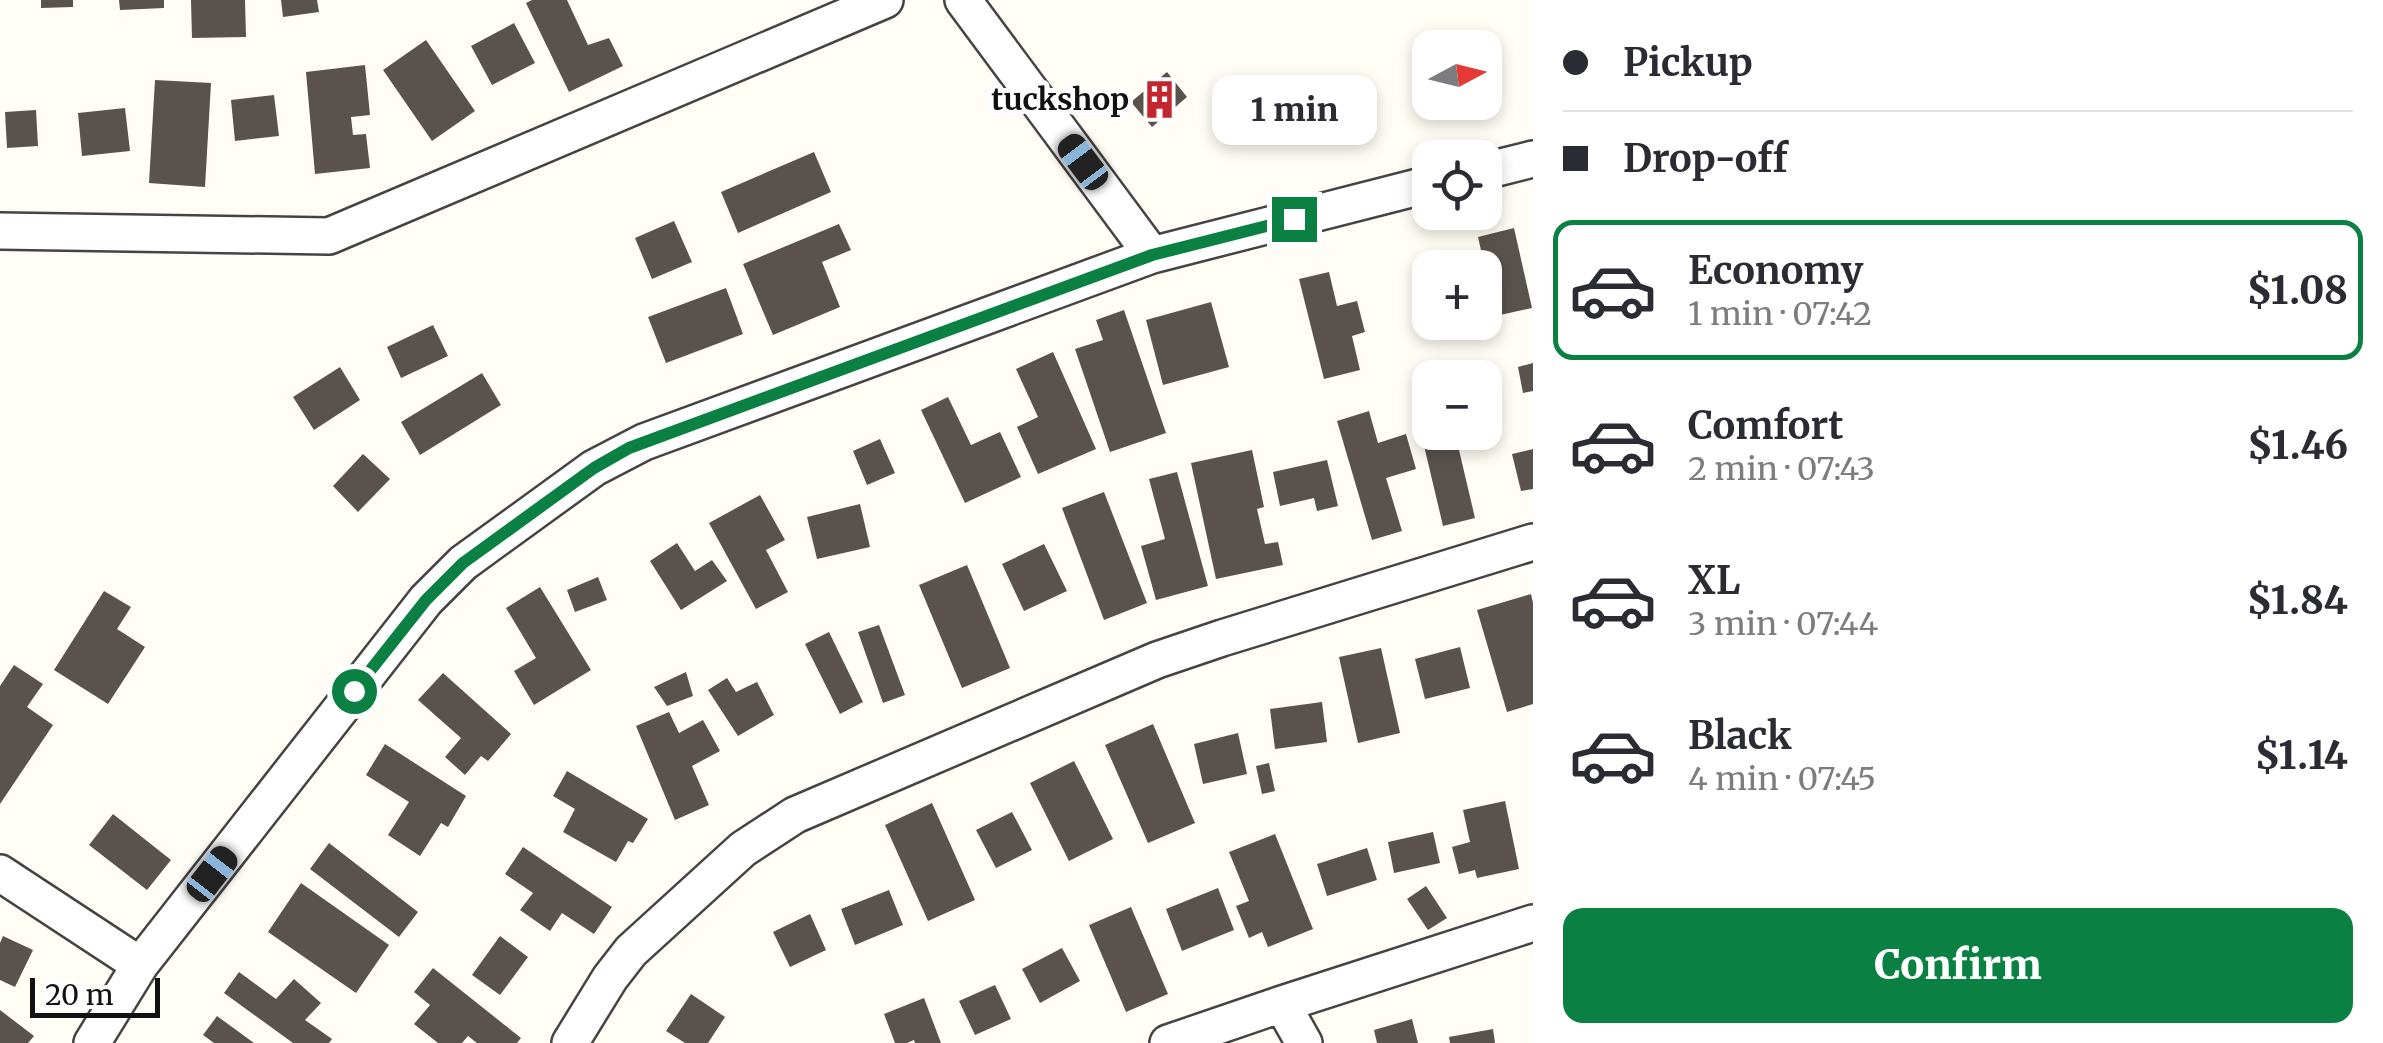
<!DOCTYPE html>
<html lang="en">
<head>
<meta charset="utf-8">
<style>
	:root { --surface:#fff; --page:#f2f2f3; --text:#2b2b33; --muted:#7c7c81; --line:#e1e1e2; --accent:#0b8043 }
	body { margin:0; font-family:Merriweather,serif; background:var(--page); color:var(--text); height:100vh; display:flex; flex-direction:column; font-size:38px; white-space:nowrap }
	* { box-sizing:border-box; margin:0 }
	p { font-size:32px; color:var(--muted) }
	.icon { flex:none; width:55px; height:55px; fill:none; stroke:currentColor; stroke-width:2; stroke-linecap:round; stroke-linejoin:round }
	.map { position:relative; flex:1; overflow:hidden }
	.panel { display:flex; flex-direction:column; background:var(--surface); width:850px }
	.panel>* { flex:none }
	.guide { display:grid; align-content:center; height:220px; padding:0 30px; background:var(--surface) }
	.needle { width:65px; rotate:83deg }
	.buttons { position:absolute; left:1412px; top:30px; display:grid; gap:20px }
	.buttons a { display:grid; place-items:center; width:90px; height:90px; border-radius:20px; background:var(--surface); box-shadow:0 5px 15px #0003; font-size:50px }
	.scale { position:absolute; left:30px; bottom:25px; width:130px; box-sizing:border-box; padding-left:10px; border:5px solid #111; border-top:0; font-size:28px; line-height:35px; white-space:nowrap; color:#111; -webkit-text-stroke:8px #fff; paint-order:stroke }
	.end { position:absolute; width:45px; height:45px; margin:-22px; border:12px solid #0b8043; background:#fff; box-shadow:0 0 0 5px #fff }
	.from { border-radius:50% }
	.bubble { position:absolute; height:70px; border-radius:20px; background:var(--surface); box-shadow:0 5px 15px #0003; font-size:32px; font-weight:800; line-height:70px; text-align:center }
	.car { position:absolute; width:30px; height:60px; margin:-30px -15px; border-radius:12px; box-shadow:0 0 8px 2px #0007; background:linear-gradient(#222 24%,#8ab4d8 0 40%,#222 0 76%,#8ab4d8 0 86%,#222 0) }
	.guide b { display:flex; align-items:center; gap:35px; height:95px; font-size:38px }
	.guide b+b { border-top:2px solid var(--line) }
	.guide i { width:25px; height:25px; background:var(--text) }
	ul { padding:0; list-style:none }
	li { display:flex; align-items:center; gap:30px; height:140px; margin:0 20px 15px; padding:0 10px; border:5px solid transparent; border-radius:20px }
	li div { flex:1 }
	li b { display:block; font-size:38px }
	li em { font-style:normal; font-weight:800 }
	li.active { border-color:var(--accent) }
	li>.icon { width:90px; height:90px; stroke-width:1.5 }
	.button { display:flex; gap:20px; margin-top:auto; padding:20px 30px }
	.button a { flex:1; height:115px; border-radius:20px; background:var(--accent); color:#fff; font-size:40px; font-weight:800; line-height:115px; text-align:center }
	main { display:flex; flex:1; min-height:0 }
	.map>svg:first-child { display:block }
	.building { fill:#5a524d }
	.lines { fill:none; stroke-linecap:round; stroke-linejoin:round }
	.street-casing { stroke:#444; stroke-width:40 }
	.street { stroke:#fff; stroke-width:35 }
	.route { stroke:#0b8043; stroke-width:12 }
	.labels { text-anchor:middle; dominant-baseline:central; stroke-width:10; stroke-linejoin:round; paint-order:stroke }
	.poi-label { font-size:30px; font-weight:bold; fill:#111; stroke:#fff; text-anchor:end }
</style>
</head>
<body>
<main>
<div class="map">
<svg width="1533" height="1043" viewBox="0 0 1533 1043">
	<rect width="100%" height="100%" fill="#fffdf5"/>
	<path class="building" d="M 41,0 L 73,0 L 73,7 L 41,8 Z
		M 119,0 L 164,0 L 164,8 L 120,10 Z
		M 191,0 L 245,0 L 246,37 L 192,38 Z
		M 281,0 L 317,0 L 319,12 L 283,17 Z
		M 532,0 L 567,0 L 588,45 L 609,38 L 623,66 L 569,92 L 526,3 Z
		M 514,23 L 535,63 L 492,85 L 471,46 Z
		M 426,40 L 475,111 L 432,141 L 383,70 Z
		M 365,65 L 370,115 L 351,117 L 353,135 L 366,134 L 370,168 L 315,174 L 306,72 Z
		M 1167,72 L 1187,97 L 1152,127 L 1131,102 Z
		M 155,80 L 211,83 L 205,187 L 149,183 Z
		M 274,95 L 279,136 L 235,141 L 231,100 Z
		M 125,108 L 130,151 L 82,156 L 78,113 Z
		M 36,110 L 38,146 L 7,148 L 5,112 Z
		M 814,152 L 831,192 L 738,233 L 721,192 Z
		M 674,221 L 692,262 L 652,279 L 635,238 Z
		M 839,224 L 851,250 L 822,262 L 840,307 L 773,335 L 743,264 Z
		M 1514,228 L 1532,308 L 1500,315 L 1498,308 L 1485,311 L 1485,268 L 1478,237 Z
		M 1329,272 L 1337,306 L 1357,301 L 1365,332 L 1352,336 L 1360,370 L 1324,379 L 1299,279 Z
		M 726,288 L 743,334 L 666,363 L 648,317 Z
		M 1211,302 L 1229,367 L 1163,385 L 1146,320 Z
		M 1124,310 L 1166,433 L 1110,452 L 1075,349 L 1103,340 L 1096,320 Z
		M 433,325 L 448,356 L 401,378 L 387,347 Z
		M 1053,352 L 1096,449 L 1038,474 L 1017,427 L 1038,417 L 1016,369 Z
		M 1533,363 L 1533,391 L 1523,393 L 1518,367 Z
		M 340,367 L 360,400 L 314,430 L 293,397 Z
		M 482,373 L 501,405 L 420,455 L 401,422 Z
		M 1430,395 L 1430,432 L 1474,432 L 1478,446 L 1459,450 L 1475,518 L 1443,526 L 1413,399 Z
		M 948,397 L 971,445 L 1000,432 L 1021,477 L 965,503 L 921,410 Z
		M 1369,411 L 1378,443 L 1406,434 L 1416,469 L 1386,478 L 1402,531 L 1372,540 L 1337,421 Z
		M 880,439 L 895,473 L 867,485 L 853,451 Z
		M 1533,449 L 1533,489 L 1521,491 L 1512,454 Z
		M 1252,450 L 1264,507 L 1257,509 L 1265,544 L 1278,542 L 1283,565 L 1216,579 L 1191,463 Z
		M 363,454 L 390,479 L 358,512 L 333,486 Z
		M 1327,460 L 1338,506 L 1317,511 L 1314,498 L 1280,506 L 1273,472 Z
		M 1177,472 L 1208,586 L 1156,600 L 1141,546 L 1165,539 L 1149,479 Z
		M 1104,492 L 1147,603 L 1104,620 L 1062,508 Z
		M 760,495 L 785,540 L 766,550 L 788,592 L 756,609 L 709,523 Z
		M 860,504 L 870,547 L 817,559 L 807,517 Z
		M 677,543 L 695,571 L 712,560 L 727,581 L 681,610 L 650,561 Z
		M 1044,544 L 1067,591 L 1024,611 L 1002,564 Z
		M 967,565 L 1010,668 L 962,688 L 919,585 Z
		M 598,577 L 607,600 L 575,612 L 567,590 Z
		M 540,587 L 591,670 L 534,705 L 514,671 L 536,658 L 506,608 Z
		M 104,591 L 131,607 L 117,629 L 145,647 L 108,704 L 54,670 Z
		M 1531,594 L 1533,603 L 1533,704 L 1507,712 L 1477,610 Z
		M 879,625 L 905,695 L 883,703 L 858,632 Z
		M 829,632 L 863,702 L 840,714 L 805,644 Z
		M 1460,647 L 1470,688 L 1425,699 L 1415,659 Z
		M 1381,648 L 1400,733 L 1358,743 L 1339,657 Z
		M 14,665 L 43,684 L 27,707 L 53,725 L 0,804 L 0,686 Z
		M 686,672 L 693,696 L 667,706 L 654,687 Z
		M 443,673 L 511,734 L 488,761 L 481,756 L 465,775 L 445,757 L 461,738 L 418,700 Z
		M 727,678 L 736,692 L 757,682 L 774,715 L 738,736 L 708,690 Z
		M 1322,702 L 1327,742 L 1275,749 L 1270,709 Z
		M 669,712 L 679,733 L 703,720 L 720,751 L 692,766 L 709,805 L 675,820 L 636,726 Z
		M 1153,724 L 1195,823 L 1148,843 L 1105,745 Z
		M 1238,733 L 1247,774 L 1203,784 L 1194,744 Z
		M 385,744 L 466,796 L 448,827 L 441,823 L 420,856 L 388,835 L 409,802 L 366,775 Z
		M 1074,761 L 1113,839 L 1069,861 L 1030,783 Z
		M 1269,763 L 1275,791 L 1262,794 L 1256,766 Z
		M 567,771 L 648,819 L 633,843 L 628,841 L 616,862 L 563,832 L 575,809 L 553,796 Z
		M 1505,801 L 1519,869 L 1477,878 L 1475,870 L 1459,874 L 1452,847 L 1470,842 L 1463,810 Z
		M 932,803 L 975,900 L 928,921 L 885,825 Z
		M 1012,812 L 1032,850 L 996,868 L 976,830 Z
		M 113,814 L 171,860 L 147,890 L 89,845 Z
		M 1433,832 L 1440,863 L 1394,873 L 1388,842 Z
		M 1275,834 L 1313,929 L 1268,947 L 1262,932 L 1249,938 L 1236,906 L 1249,901 L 1229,852 Z
		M 329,843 L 418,912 L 399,937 L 310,869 Z
		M 523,847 L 612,907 L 594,934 L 562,913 L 550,931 L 520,910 L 533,893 L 505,874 Z
		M 1367,848 L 1377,880 L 1327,896 L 1317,864 Z
		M 301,883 L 389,945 L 356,993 L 268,932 Z
		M 1426,886 L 1447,918 L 1428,930 L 1407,899 Z
		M 1218,888 L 1234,930 L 1182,951 L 1166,909 Z
		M 889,890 L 903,925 L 855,945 L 841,909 Z
		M 1131,907 L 1168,994 L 1126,1012 L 1089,925 Z
		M 810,914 L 826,950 L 790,967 L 773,932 Z
		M 3,936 L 33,950 L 15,987 L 0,980 L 0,943 Z
		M 500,936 L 528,957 L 500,995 L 472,975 Z
		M 1062,948 L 1080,981 L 1040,1003 L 1022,969 Z
		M 433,968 L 521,1038 L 517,1043 L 477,1043 L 468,1036 L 462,1043 L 438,1043 L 414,1024 L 430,1005 L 414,992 Z
		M 239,972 L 276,999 L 294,979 L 321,1003 L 305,1020 L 332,1039 L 329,1043 L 293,1043 L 224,993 Z
		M 995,985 L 1011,1019 L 975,1035 L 959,1001 Z
		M 691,994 L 725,1017 L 708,1043 L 685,1043 L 666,1031 Z
		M 924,998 L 941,1043 L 915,1043 L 914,1040 L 907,1043 L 895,1043 L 884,1014 Z
		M 0,1010 L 34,1036 L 28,1043 L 0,1043 Z
		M 217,1016 L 254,1043 L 214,1043 L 203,1035 Z
		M 1412,1019 L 1418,1043 L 1377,1043 L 1374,1030 Z
		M 1493,1029 L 1495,1043 L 1450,1043 L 1449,1037 Z"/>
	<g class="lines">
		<defs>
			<path id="street" d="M 963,0 L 1152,255
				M 1485,171 L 1533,159
				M 0,231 L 329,236 L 885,0
				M 0,873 L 140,965
				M 1282,1004 L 1304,1043
				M 92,1043 L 140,965 L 426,600 L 463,563 L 594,468 L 644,442 L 1152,255 L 1430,184
				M 570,1043 L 610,978 L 631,951 L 743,849 L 795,815 L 1157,660 L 1222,638 L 1533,542
				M 1168,1043 L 1282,1004 L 1533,923"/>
		</defs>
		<use href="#street" class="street-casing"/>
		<use href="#street" class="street"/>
	</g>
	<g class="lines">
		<path class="route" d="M 354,691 L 426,600 L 463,563 L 594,468 L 629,448 L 1152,255 L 1294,219"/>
	</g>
	<defs>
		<symbol id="building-bare" viewBox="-9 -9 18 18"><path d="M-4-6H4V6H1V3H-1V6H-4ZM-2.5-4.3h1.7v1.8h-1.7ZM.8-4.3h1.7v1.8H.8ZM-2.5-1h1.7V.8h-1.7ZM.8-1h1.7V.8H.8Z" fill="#c4262e" stroke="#fff" stroke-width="2.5" paint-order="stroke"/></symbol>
	</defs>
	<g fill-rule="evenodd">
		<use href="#building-bare" x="1132" y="72" width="55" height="55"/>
	</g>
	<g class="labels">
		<g class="poi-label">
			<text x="1129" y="99">tuckshop</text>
		</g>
	</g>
</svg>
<div class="buttons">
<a><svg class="needle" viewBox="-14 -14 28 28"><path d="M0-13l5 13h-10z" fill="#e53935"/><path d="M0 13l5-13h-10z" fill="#7c7c81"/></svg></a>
<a><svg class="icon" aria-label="locate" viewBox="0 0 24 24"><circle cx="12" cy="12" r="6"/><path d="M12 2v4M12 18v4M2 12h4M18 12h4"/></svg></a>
<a>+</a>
<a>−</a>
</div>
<div class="scale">20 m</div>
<i class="end from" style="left:354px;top:691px"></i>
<i class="end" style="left:1294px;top:219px"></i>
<div class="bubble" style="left:1212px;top:75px;width:165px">1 min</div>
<i class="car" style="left:1083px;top:162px;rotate:323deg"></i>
<i class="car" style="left:212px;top:874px;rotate:38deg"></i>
</div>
<section class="panel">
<div class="guide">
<b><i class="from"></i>Pickup</b>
<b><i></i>Drop-off</b>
</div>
<ul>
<li class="active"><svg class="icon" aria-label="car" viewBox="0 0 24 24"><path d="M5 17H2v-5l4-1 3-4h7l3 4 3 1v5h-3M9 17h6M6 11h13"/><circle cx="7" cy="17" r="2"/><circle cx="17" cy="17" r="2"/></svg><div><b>Economy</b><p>1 min · 07:42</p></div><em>$1.08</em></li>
<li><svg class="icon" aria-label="car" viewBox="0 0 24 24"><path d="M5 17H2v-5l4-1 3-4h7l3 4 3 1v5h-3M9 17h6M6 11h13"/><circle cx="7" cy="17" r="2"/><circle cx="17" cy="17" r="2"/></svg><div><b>Comfort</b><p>2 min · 07:43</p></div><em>$1.46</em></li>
<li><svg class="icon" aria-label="car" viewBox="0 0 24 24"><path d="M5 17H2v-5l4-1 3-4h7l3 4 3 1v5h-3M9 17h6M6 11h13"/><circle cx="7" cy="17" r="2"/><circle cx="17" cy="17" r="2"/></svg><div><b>XL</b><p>3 min · 07:44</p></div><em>$1.84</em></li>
<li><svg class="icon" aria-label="car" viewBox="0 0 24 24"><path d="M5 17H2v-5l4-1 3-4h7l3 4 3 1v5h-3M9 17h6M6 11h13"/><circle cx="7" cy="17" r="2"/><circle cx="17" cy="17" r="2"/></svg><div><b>Black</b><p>4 min · 07:45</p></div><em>$1.14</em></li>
</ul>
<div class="button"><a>Confirm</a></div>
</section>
</main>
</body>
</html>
